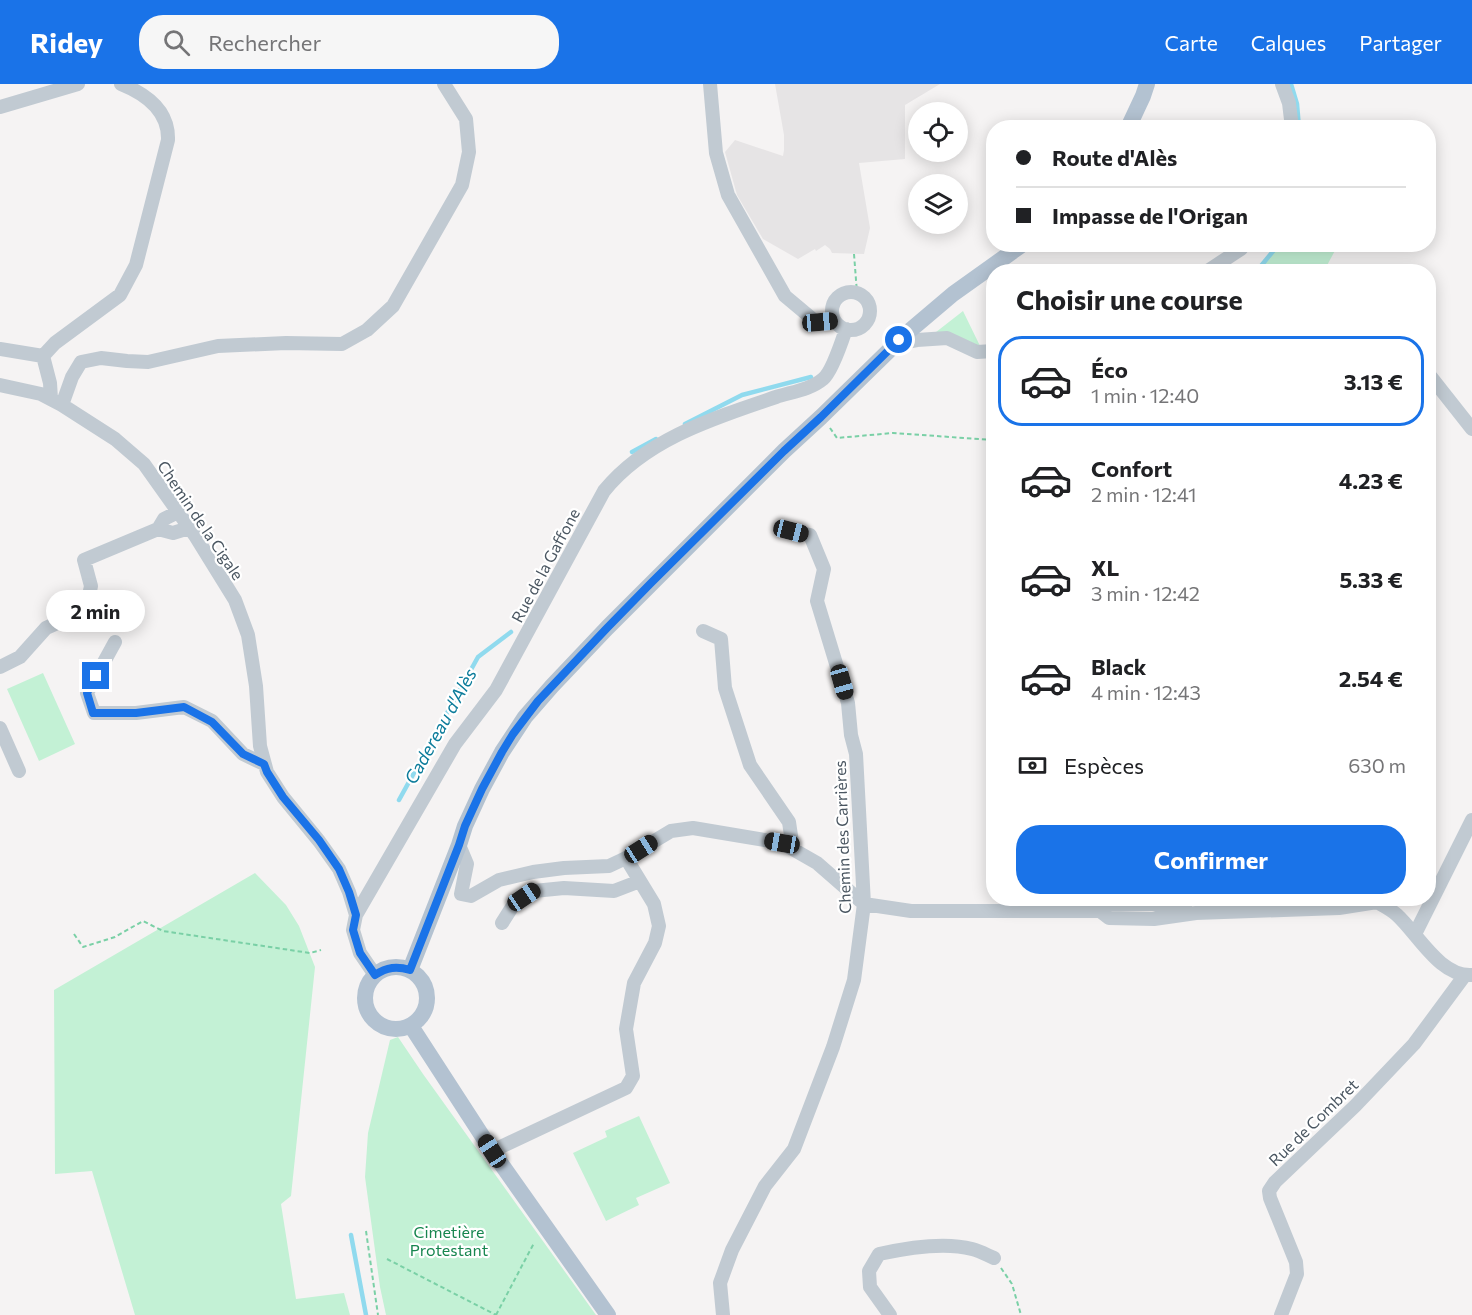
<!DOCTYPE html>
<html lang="fr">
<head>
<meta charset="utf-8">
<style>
	:root { --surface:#fff; --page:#f6f6f6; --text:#202124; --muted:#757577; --line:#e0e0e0; --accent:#1a73e8 }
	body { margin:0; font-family:Commissioner,sans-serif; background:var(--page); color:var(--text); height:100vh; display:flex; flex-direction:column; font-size:22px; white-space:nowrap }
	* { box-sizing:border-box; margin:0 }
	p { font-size:20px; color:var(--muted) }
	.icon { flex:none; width:33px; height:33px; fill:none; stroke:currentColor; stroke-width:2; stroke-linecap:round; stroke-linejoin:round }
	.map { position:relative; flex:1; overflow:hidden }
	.panel { position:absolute; left:986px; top:180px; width:450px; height:642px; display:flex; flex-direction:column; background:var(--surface); border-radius:24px; box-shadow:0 3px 15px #0003 }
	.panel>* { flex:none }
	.guide { position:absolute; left:986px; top:36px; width:450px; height:132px; border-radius:24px; box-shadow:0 3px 15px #0003; display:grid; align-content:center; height:132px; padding:0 30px; background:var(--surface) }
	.buttons { position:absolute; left:908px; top:18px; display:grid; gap:12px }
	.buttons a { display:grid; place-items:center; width:60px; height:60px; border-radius:50%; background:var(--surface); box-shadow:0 3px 15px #0003; font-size:30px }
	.end { position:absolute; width:27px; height:27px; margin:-14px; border:8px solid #1a73e8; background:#fff; box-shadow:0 0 0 3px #fff }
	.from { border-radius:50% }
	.bubble { position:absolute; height:42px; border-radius:21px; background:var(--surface); box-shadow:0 3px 15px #0003; font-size:20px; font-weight:700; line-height:42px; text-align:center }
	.car { position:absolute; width:18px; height:36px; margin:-18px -9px; border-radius:8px; box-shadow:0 0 4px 2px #0007; background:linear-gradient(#222 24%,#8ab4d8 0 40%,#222 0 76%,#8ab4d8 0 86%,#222 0) }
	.guide b { display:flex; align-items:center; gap:21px; height:57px; font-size:22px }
	.guide b+b { border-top:2px solid var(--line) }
	.guide i { width:15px; height:15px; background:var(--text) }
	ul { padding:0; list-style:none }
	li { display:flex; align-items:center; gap:18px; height:90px; margin:0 12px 9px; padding:0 18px; border:3px solid transparent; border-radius:24px }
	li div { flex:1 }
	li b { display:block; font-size:22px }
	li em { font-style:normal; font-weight:700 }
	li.on { border-color:var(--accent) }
	li>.icon { width:54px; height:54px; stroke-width:1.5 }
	h2 { padding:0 30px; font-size:27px; line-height:72px }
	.pay { display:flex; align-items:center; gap:15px; height:66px; padding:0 30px; font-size:22px }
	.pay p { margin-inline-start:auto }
	.button { display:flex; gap:12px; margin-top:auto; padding:12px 30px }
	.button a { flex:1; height:69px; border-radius:24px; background:var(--accent); color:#fff; font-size:24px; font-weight:700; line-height:69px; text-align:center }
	header { display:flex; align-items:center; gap:36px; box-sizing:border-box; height:84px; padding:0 30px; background:var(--accent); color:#fff }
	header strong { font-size:28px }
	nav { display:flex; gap:33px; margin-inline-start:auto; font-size:21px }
	.search { width:420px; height:54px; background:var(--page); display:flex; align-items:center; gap:15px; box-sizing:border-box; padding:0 21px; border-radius:24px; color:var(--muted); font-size:22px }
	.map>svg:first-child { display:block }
	.education { fill:#e6e4e5 }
	.green { fill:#c3f1d5 }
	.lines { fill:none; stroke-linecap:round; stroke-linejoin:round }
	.stream { stroke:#90daee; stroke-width:4.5 }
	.path { stroke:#7ad0a6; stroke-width:2; stroke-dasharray:4.5 3; stroke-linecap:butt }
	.minor { stroke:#c1cad2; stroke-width:14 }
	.major { stroke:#b3c2d1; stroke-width:16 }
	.route { stroke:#1a73e8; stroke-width:8 }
	.labels { text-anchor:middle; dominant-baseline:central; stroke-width:4.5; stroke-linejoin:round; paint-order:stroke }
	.street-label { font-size:16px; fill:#4a5661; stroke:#fff }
	.park-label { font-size:16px; fill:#17864f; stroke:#fff }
	.water-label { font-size:18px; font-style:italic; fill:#0c7c9b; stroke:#fff }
</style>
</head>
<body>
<header>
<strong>Ridey</strong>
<div class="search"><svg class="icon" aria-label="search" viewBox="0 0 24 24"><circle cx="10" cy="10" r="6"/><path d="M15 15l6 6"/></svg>Rechercher</div>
<nav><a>Carte</a><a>Calques</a><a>Partager</a></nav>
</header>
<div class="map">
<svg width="1472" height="1231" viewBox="0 0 1472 1231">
	<rect width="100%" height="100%" fill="#f5f3f3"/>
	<path class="education" d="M 775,0 L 940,0 L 905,21 L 905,75 L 859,79 L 870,144 L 864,170 L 832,169 L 830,165 L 825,161 L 816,167 L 815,165 L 798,175 L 763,155 L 737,111 L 725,68 L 735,56 L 783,72 L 784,66 L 784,51 Z"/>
	<path class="green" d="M 1276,161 L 1276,160 L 1338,161 L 1324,187 L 1259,187 Z
		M 963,227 L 981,264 L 931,252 Z
		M 43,589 L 75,660 L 39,677 L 7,605 Z
		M 255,789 L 286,821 L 299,842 L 315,883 L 291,1112 L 281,1120 L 296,1215 L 344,1209 L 350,1231 L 135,1231 L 92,1087 L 55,1090 L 54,906 Z
		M 398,953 L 423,990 L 596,1231 L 386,1231 L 380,1203 L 365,1093 L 368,1049 L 390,956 Z
		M 639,1032 L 670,1099 L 636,1114 L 639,1121 L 606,1137 L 573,1069 L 607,1053 L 605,1047 Z"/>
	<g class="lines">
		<path class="stream" d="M 1291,0 L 1297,20 L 1299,44
			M 1256,188 L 1279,160
			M 685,340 L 742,311 L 811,293
			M 632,368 L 656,355
			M 399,716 L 478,573 L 511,548
			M 351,1151 L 366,1231"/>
		<path class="path" d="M 854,170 L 857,209
			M 830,344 L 837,354 L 893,349 L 993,356
			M 74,850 L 83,863 L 115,853 L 143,837 L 163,847 L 310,869 L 321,866
			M 366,1147 L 378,1231
			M 387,1175 L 496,1231
			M 1001,1184 L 1012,1200 L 1021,1231
			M 496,1231 L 534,1159"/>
		<path class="minor" d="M 710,0 L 716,69 L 728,111 L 785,212 L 816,238 L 834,237
			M 1282,0 L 1289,19 L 1292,44
			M 0,23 L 78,0
			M 1206,188 L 1241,165 L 1245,160
			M832 227a19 19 0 1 1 38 0a19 19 0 1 1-38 0Z
			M 896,260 L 917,256 L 947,254 L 977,268 L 993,267
			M 0,265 L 43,272
			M 43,272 L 55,259 L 120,211 L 136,181 L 168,56 C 169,27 146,10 121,0
			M 43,272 L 50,299 L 51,315
			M 1428,291 L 1431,293 L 1472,345
			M 0,301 L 41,310 L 62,321 L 115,355 L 144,380 L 196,453 L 235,516 L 248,551 L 256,602 L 260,662 L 267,688 L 283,713 L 319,757 L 339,785 L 349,808 L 356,831 L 353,846 L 360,869 L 375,891
			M 62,321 L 72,293 L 81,278 L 101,274 L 127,277 L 148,278 L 218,262 L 286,259 L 342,260 L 367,246 L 393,222 L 462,101 L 469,68 L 466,35 L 444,0
			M 158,445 L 173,449 L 189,444
			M 703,547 L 721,555 L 725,604 L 750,681 L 789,738 L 793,765
			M 115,558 L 87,609 L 94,629 L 136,629 L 184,623 L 212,637 L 243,670 L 264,680
			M 0,583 L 20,573 L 46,544 L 86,526 L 91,502 L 84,476 L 158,445 L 164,435 L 178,428
			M 0,644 L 19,687
			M 459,761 L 467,780 L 461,810 L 471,812 L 499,796 L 533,788 L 564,784 L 609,782 L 626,774 L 671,747 L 693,744 L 782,759 L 817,779 L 864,820 L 911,827 L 1100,827 L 1109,834 L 1154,835 L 1196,829 L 1339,824 L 1377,818 C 1384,822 1392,826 1397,831 C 1418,850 1440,893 1472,891
			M 1100,827 L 1108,820 L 1152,820 L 1187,827
			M 356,831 L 455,660 L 496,606 L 604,407 C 646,355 714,334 776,313 C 791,308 810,306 823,295 C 832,288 842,257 846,245
			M 502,839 L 514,820 L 534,807 L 564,804 L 614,807 L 640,797
			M 1415,850 L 1472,736
			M 492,1067 L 626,1004 L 633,992 L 626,945 L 634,899 L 655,859 L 659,842 L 654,820 L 626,774
			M 723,1231 L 720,1199 L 732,1166 L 765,1102 L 794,1065 L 833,963 L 854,896 L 864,820 L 856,670 L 851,651 L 848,619 L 817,517 L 824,485 L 810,451 L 791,447
			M 890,1231 L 870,1203 L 869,1187 L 879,1170 C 906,1164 946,1158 972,1165 C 980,1167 987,1171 994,1174
			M 1281,1231 L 1297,1190 L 1296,1178 L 1270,1114 L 1269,1107 L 1275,1098 L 1355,1022 L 1414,960 L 1465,891"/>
		<path class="major" d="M 1128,44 L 1143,12 L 1147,0
			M365 914a31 31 0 1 1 62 0a31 31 0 1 1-62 0Z
			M 410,886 L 459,761 L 465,742 L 482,705 L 502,668 L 525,633 L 552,602 L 607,544 L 784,367 L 821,333 L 907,249 L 953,210 L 1023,160
			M 411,942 L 492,1067 L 608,1231"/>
	</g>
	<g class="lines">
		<path class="route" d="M 96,592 L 87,609 L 93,629 L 136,629 L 184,623 L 212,638 L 243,670 L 264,680 L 267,688 L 283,713 L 319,756 L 339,785 L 349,808 L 356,831 L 353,846 L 360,869 L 375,891 C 387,883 397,882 410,886 L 459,761 L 465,742 L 482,705 L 502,668 L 513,650 L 538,617 L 607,544 L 651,499 L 784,367 L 821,333 L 899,256"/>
	</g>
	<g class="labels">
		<g class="street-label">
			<text transform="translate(201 436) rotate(56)">Chemin de la Cigale</text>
			<text transform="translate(545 481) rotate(-62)">Rue de la Gaffone</text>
			<text transform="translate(842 753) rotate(-92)">Chemin des Carrières</text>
			<text transform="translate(1313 1038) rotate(-44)">Rue de Combret</text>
		</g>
		<g class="park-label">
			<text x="449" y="1147">Cimetière<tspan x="449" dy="18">Protestant</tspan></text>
		</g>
		<g class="water-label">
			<text transform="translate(440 642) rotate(-61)">Cadereau d'Alès</text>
		</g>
	</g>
</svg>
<div class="buttons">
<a><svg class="icon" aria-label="locate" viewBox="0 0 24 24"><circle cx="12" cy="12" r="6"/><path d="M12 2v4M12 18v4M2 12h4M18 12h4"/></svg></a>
<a><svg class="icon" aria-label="layers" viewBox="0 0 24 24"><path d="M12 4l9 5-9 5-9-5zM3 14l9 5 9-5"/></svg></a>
</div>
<i class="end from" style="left:899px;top:256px"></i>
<i class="end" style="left:96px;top:592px"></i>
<div class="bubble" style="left:46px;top:506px;width:99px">2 min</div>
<i class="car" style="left:820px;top:238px;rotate:85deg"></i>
<i class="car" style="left:791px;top:447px;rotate:104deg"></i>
<i class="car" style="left:842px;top:598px;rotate:164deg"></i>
<i class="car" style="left:782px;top:759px;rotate:280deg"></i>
<i class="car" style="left:641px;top:765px;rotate:58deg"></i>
<i class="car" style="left:524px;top:813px;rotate:56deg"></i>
<i class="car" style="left:492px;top:1067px;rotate:327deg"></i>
<div class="guide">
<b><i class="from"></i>Route d'Alès</b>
<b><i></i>Impasse de l'Origan</b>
</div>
<section class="panel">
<h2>Choisir une course</h2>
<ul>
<li class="on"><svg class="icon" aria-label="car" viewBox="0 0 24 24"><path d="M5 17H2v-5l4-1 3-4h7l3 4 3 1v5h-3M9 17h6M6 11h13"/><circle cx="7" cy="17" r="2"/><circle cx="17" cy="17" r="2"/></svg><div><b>Éco</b><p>1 min · 12:40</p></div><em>3.13 €</em></li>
<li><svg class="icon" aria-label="car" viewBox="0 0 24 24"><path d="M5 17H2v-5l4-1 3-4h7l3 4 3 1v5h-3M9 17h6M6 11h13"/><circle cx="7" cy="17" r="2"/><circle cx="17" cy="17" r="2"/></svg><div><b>Confort</b><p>2 min · 12:41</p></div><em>4.23 €</em></li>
<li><svg class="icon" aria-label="car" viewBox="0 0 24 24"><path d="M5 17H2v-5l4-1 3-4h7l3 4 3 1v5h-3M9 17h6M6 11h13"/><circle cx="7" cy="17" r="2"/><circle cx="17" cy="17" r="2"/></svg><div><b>XL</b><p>3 min · 12:42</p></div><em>5.33 €</em></li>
<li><svg class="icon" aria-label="car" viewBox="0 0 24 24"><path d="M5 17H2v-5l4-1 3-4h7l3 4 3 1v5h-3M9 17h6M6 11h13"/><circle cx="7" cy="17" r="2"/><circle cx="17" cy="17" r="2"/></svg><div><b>Black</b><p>4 min · 12:43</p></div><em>2.54 €</em></li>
</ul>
<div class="pay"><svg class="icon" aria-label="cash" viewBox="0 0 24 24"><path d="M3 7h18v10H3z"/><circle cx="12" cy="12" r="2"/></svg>Espèces<p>630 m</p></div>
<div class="button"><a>Confirmer</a></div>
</section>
</div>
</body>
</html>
